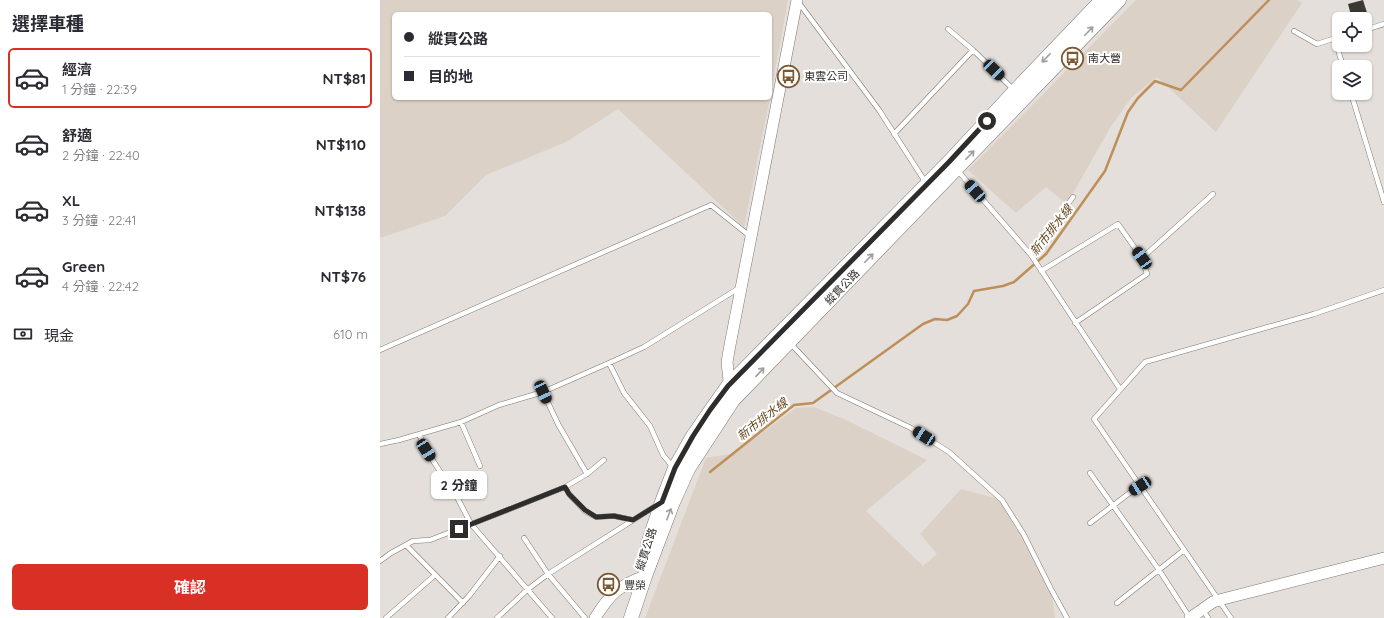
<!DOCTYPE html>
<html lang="zh-TW">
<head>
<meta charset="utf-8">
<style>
	:root { --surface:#fff; --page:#f7f7f7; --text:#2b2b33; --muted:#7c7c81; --line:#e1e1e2; --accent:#d93025 }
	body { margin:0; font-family:Quicksand,"Noto Sans TC",sans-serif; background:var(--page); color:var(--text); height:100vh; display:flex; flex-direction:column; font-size:15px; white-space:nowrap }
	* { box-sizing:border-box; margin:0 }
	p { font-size:13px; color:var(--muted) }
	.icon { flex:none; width:22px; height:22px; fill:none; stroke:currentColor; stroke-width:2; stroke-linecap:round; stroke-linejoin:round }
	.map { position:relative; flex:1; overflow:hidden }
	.side { display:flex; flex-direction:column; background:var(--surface); width:380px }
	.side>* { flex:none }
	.guide { position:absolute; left:12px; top:12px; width:380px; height:88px; border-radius:6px; box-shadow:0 1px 3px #0004; display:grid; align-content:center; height:88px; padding:0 12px; background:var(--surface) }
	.fabs { position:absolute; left:952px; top:12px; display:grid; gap:8px }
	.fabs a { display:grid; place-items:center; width:40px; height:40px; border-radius:6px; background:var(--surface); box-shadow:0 1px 3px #0004; font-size:20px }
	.end { position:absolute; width:18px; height:18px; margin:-9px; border:5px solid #2f2d2b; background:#fff; box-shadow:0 0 0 2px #fff }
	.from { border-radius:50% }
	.bubble { position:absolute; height:28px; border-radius:6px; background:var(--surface); box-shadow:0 1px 3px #0004; font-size:13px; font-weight:700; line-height:28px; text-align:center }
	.car { position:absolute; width:12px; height:24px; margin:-12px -6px; border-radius:5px; box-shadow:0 0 3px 1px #0007; background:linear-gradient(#222 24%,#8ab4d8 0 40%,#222 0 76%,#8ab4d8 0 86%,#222 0) }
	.guide b { display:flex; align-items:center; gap:14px; height:38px; font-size:15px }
	.guide b+b { border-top:1px solid var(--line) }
	.guide i { width:10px; height:10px; background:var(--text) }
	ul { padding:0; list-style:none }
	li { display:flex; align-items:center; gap:12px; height:60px; margin:0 8px 6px; padding:0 4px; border:2px solid transparent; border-radius:6px }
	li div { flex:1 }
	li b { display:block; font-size:15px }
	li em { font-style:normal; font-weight:700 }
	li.selected { border-color:var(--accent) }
	li>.icon { width:36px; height:36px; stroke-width:1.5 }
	h2 { padding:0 12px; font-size:18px; line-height:48px }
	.pay { display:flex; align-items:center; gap:10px; height:44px; padding:0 12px; font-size:15px }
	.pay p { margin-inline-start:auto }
	.button { display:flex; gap:8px; margin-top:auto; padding:8px 12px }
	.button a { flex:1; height:46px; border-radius:6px; background:var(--accent); color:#fff; font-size:16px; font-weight:700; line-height:46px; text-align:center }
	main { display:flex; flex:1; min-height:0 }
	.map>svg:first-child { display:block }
	.built { fill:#dbd1c6 }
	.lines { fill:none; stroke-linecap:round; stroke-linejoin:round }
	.stream { stroke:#bd905a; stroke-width:2.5 }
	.building { fill:#3c3934 }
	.service-casing { stroke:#7c7873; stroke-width:5.5 }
	.tertiary-casing { stroke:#7c7873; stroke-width:12 }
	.primary-casing { stroke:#7c7873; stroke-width:15 }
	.service { stroke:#fff; stroke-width:4.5 }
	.tertiary { stroke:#fff; stroke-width:11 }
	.primary { stroke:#fff; stroke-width:14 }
	.oneway { stroke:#a1a0a0 }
	.route { stroke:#2f2d2b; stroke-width:5 }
	.labels { text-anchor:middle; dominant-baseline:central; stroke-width:4; stroke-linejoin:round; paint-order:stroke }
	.poi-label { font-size:11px; fill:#2f2d2b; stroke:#fff; text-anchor:start }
	.street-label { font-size:11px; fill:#2f2d2b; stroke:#fff }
	.water-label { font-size:12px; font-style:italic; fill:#68481e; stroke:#fff }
</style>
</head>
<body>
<main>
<section class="side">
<h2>選擇車種</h2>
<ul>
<li class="selected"><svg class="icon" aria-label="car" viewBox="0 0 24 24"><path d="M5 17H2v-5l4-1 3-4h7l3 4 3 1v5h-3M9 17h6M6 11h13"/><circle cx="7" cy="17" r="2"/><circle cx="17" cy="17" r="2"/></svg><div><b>經濟</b><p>1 分鐘 · 22:39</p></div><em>NT$81</em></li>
<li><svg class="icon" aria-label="car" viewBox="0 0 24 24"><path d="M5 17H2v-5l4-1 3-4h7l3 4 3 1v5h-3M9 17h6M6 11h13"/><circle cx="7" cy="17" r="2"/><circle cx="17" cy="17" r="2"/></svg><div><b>舒適</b><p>2 分鐘 · 22:40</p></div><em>NT$110</em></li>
<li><svg class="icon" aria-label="car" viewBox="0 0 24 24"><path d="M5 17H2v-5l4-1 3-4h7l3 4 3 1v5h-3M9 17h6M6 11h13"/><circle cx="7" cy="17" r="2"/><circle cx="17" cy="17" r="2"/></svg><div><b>XL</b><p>3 分鐘 · 22:41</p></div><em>NT$138</em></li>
<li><svg class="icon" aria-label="car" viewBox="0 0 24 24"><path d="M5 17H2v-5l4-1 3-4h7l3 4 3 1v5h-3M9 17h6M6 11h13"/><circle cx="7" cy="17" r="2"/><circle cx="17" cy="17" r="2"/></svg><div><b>Green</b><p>4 分鐘 · 22:42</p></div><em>NT$76</em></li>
</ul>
<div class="pay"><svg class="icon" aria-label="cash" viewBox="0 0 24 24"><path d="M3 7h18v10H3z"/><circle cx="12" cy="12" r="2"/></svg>現金<p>610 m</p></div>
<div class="button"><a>確認</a></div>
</section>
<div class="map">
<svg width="1004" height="618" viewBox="0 0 1004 618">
	<rect width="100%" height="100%" fill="#e4dfda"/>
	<path class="built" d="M 0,0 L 408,0 L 390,97 L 390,14 L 14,14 L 14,98 L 390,98 L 364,227 L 238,109 L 186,142 L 106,175 L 65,216 L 0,238 Z
		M 756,0 L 917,0 L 922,3 L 836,132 L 777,77 L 751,98 L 730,128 L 687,204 L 666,187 L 636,213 L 588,170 Z
		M 434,407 L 464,419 L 547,460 L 486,511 L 543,566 L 557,554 L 540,534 L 581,489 L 622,500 L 644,535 L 671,589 L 675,618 L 265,618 L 326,458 L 355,453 L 416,408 Z"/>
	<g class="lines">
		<path class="stream" d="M 330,472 L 414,405 L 433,403 L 543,324 L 555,319 L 567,320 L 577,316 L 588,304 L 594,291 L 623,286 L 634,282 L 666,254 L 725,171 L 748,112 L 758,98 L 775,81 L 801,90 L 889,0"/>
	</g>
	<path class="building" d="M 983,0 L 989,19 L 972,19 L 968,4 Z"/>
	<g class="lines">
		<defs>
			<path id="service" d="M 419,3 L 499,110 L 546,183
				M 568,29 L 593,50 L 634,90
				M 985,30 L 1004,24
				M 914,31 L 937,44 L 959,37
				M 955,39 L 963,67
				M 971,93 L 1004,202
				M 514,134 L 593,50
				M 578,171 L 651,255 L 740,389
				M 651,255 L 693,197
				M 762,258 L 833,194
				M 661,271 L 738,224 L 762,258 L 767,274 L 695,323
				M 410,343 L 457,393 L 531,428 L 569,452 L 622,500 L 644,535 L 671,589 L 687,618
				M 0,350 L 331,205 L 371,237
				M 229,363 L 244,393 L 270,426 L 283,455 L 293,467
				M 163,392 L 178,424 L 207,474
				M 81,422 L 100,466
				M 39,434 L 46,450 L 78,499 L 91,524 L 172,618
				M 0,444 L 19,440 L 81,422 L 119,405 L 163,392 L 229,363 L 264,347 L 359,288
				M 710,473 L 779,570 L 810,618
				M 185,487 L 189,494 L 205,511 L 216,517 L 234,516 L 253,520
				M 710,523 L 760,485
				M 144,538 L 168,574 L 205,618
				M 26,545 L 83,603
				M 0,561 L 11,553 L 33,541 L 50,540 L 130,509 L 185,487 L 207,474 L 224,460
				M 737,603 L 804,550
				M 823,610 L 828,618
				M 6,618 L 55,575
				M 68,618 L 89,596 L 120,556
				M 117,618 L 147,590 L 168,574 L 277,505
				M 851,618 L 714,419 L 765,362 L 934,314 L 1004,290"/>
			<path id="tertiary" d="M 350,390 L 347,362 L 350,345 L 417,0
				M 215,618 C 230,594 238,586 265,576
				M 810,618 L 833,602 L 839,600 L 1004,558"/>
			<path id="primary" d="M 268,544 L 282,502 L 295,468 L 313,436 L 348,386 L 569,162 L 635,91 L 722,0
				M 251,618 L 265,576 L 293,502 L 308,469 L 353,400 L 739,0"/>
		</defs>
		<use href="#service" class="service-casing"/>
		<use href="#tertiary" class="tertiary-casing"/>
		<use href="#primary" class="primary-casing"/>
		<use href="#service" class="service"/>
		<use href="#tertiary" class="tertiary"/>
		<use href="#primary" class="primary"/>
	</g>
	<defs><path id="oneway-shaft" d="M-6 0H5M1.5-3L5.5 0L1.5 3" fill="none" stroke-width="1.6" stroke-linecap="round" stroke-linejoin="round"/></defs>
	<g class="oneway">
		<use href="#oneway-shaft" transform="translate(709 31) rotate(-46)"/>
		<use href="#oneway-shaft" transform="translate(666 58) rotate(134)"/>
		<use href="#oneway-shaft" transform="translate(590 155) rotate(-46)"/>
		<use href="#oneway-shaft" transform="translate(489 258) rotate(-46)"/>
		<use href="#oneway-shaft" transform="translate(380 372) rotate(-47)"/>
		<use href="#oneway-shaft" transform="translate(289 514) rotate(-69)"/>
	</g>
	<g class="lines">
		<path class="route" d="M 79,529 L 185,487 L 189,494 L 205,510 L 216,517 L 234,516 L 253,520 L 282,502 L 295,468 L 313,436 L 330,410 L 348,386 L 569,162 L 607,121"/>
	</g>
	<defs>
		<symbol id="bus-ring" viewBox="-11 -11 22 22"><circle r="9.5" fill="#fff" stroke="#7a5930" stroke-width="1.5"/><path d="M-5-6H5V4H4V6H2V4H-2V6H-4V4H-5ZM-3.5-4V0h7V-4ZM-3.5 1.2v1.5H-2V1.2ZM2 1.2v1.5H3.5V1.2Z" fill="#7a5930"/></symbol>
	</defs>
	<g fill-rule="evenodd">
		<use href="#bus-ring" x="680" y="46" width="25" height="25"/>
		<use href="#bus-ring" x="396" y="64" width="25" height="25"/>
		<use href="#bus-ring" x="216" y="572" width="25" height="25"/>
	</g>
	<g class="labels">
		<g class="poi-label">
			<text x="708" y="58">南大營</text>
			<text x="424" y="76">東雲公司</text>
			<text x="244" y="585">豐榮</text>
		</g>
		<g class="street-label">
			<text transform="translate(462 287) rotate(-46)">縱貫公路</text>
			<text transform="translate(266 549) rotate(-72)">縱貫公路</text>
		</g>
		<g class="water-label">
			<text transform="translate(671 230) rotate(-52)">新市排水線</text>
			<text transform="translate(382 419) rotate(-38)">新市排水線</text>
		</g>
	</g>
</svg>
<div class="fabs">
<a><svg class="icon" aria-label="locate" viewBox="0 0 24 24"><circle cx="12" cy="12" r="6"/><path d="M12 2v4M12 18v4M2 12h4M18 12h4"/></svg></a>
<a><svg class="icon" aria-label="layers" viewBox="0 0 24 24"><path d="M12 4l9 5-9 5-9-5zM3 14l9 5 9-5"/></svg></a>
</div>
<i class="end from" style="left:607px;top:121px"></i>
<i class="end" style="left:79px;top:529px"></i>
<div class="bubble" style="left:51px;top:471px;width:56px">2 分鐘</div>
<i class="car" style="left:614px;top:70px;rotate:134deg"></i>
<i class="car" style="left:595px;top:191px;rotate:319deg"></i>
<i class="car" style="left:762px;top:258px;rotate:325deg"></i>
<i class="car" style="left:163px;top:392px;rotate:155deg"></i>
<i class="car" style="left:544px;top:436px;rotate:303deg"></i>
<i class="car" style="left:46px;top:450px;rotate:147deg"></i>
<i class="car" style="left:760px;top:486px;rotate:237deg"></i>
<div class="guide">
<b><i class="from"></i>縱貫公路</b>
<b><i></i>目的地</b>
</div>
</div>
</main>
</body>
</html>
